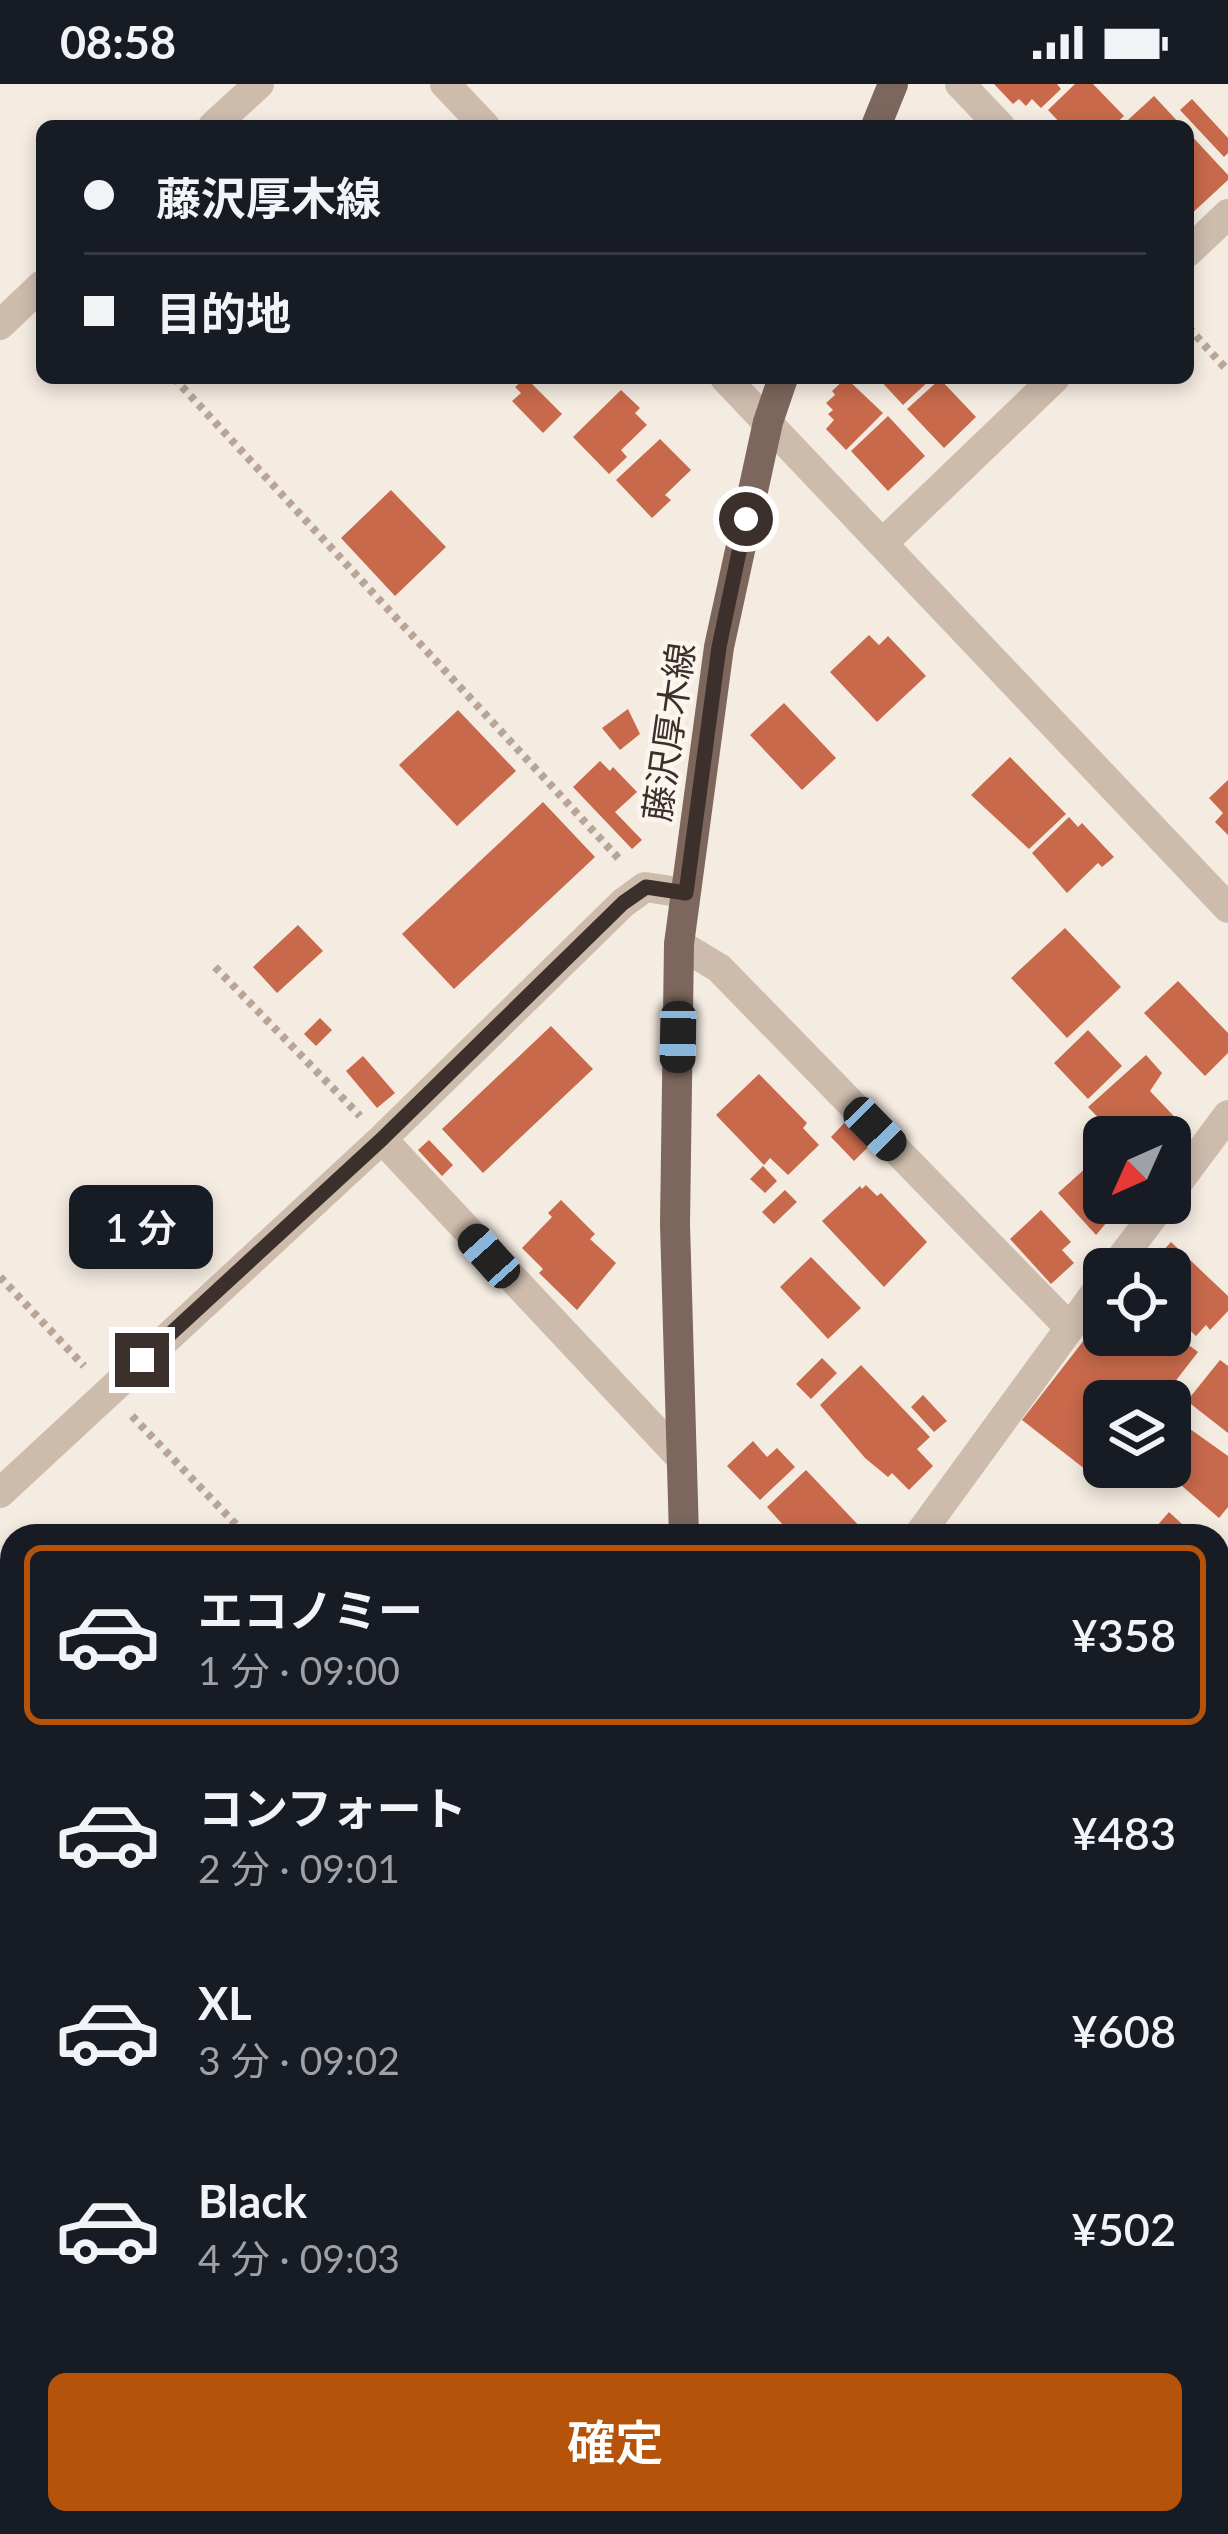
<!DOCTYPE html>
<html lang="ja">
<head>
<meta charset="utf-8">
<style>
	:root { --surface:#171b24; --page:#242831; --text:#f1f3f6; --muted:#9ea1a6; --line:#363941; --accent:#b45309 }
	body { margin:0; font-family:Lato,"Noto Sans JP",sans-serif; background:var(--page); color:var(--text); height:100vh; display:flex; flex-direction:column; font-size:45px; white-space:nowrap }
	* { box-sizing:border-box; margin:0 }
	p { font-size:39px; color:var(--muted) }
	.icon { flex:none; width:66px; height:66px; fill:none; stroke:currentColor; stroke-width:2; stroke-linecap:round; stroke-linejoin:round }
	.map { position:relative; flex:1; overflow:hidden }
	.details { position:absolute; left:0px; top:1440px; width:1230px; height:1011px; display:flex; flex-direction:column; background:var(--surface); border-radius:36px 36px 0 0; box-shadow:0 6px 18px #0003 }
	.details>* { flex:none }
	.guide { position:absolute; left:36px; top:36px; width:1158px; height:264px; border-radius:18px; box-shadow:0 6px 18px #0003; display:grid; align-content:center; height:264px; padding:0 48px; background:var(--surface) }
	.needle { width:78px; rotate:225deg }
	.controls { position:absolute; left:1083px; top:1032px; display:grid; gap:24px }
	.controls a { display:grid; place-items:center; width:108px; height:108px; border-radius:18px; background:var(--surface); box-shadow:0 6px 18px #0003; font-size:60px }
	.end { position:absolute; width:54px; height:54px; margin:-27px; border:15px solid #3b302b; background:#fff; box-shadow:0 0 0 6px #fff }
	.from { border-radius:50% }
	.bubble { position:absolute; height:84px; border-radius:18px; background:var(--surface); box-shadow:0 6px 18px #0003; font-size:39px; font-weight:600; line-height:84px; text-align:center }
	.car { position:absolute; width:36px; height:72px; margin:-36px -18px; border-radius:15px; box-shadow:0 0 9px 3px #0007; background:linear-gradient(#222 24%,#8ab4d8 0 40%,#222 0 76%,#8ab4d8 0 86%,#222 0) }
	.guide b { display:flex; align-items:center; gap:42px; height:114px; font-size:45px }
	.guide b+b { border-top:3px solid var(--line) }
	.guide i { width:30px; height:30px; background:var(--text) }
	ul { padding:21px 0 0; list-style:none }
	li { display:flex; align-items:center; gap:36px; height:180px; margin:0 24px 18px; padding:0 24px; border:6px solid transparent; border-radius:18px }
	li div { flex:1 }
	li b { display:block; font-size:45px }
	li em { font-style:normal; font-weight:600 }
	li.selected { border-color:var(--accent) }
	li>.icon { width:108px; height:108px; stroke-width:1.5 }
	.primary-button { display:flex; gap:24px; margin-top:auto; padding:24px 48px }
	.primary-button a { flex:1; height:138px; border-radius:18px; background:var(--accent); color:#fff; font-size:48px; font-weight:600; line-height:138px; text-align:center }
	.status { display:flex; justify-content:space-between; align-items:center; height:84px; padding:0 60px; background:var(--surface); direction:ltr }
	.status svg { height:33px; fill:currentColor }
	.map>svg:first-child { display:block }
	.building { fill:#c8694b }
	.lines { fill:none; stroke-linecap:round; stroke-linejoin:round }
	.path { stroke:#b9a596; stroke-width:8; stroke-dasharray:6 6; stroke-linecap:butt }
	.minor { stroke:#cdbbac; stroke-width:30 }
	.primary { stroke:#7d675c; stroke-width:30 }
	.route { stroke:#3b302b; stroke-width:15 }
	.labels { text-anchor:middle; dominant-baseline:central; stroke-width:9; stroke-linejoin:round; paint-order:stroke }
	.street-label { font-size:36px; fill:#3b302b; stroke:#fbf5ee }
</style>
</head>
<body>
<div class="status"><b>08:58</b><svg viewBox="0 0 49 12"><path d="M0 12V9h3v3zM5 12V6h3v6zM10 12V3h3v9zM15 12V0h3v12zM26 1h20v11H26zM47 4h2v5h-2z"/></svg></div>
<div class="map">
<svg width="1228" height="2450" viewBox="0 0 1228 2450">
	<rect width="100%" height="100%" fill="#f4ebe1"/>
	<path class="building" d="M 994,0 L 1057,0 L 1061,5 L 1041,24 L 1032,15 L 1026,22 L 1019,15 L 1013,20 Z
		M 1075,0 L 1093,0 L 1124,32 L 1113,42 L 1063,42 L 1048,26 Z
		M 1154,12 L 1182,42 L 1133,42 L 1128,36 Z
		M 1192,15 L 1228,54 L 1228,69 L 1224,73 L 1180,26 Z
		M 1188,48 L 1228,91 L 1228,96 L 1188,133 Z
		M 526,294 L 562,330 L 543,349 L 512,317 L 521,309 L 515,303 Z
		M 846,294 L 883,329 L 846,366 L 826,345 L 834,336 L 828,330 L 833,326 L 826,319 L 835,311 L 832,307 Z
		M 878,294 L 932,294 L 903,321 Z
		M 940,295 L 976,333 L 944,364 L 907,325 Z
		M 621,306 L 640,324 L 635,329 L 647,341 L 621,366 L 627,373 L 609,390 L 573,353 Z
		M 888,332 L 925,372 L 888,407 L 851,367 Z
		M 660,355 L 691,386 L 665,411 L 671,416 L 652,434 L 616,396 Z
		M 391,406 L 446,463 L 395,512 L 341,454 Z
		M 869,551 L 879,561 L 888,552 L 926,592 L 877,638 L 830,588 Z
		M 784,619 L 836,674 L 802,706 L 750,651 Z
		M 628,625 L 640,650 L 620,666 L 602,644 Z
		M 458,626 L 516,687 L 457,742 L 399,681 Z
		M 1010,673 L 1066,730 L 1029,765 L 971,711 Z
		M 600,677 L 610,687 L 613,683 L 637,708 L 615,728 L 642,756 L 632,765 L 573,703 Z
		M 1228,696 L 1228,751 L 1215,738 L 1223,729 L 1209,714 Z
		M 543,718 L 595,773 L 454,905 L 402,850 Z
		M 1069,733 L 1078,743 L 1082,739 L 1114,773 L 1102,783 L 1098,779 L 1067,809 L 1032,769 Z
		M 298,841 L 323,867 L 277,909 L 253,883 Z
		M 1065,844 L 1121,903 L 1067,954 L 1011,894 Z
		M 1178,897 L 1228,949 L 1228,969 L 1205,992 L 1144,929 Z
		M 320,934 L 332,946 L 316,962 L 304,950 Z
		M 551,942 L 593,985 L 483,1089 L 442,1045 Z
		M 1088,946 L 1122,982 L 1088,1015 L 1054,979 Z
		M 1146,971 L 1162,989 L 1150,1007 L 1186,1045 L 1170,1060 L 1170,1053 L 1117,1053 L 1088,1023 Z
		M 363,972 L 395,1009 L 377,1024 L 346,987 Z
		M 759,990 L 807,1039 L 803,1044 L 819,1061 L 788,1091 L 770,1074 L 764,1081 L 716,1031 Z
		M 846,1037 L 870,1061 L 854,1077 L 831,1053 Z
		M 429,1056 L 453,1081 L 442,1092 L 418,1066 Z
		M 763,1082 L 777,1097 L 765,1109 L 750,1095 Z
		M 1088,1082 L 1104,1100 L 1104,1119 L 1123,1119 L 1096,1151 L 1058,1109 Z
		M 866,1101 L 877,1112 L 881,1109 L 927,1158 L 884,1203 L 822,1137 L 860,1102 L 862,1105 Z
		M 785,1106 L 797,1118 L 774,1140 L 762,1128 Z
		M 561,1116 L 595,1150 L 590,1155 L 616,1179 L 577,1226 L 539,1189 L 543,1185 L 522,1164 L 552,1133 L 548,1129 Z
		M 1041,1126 L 1071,1158 L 1062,1166 L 1074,1179 L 1051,1200 L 1010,1155 Z
		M 1171,1158 L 1228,1212 L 1228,1227 L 1210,1246 L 1206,1241 L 1196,1252 L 1170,1227 L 1170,1185 L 1146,1185 Z
		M 811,1173 L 861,1224 L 828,1255 L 780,1203 Z
		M 1098,1238 L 1104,1242 L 1104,1251 L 1115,1251 L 1131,1264 L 1138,1256 L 1146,1262 L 1155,1251 L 1170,1251 L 1170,1247 L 1198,1268 L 1160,1317 L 1104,1317 L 1104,1383 L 1109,1383 L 1099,1396 L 1022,1336 Z
		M 822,1274 L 837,1289 L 811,1315 L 796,1300 Z
		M 1220,1276 L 1228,1282 L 1228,1349 L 1187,1317 Z
		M 861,1281 L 930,1353 L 917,1365 L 933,1382 L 909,1406 L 892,1389 L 888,1393 L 865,1374 L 820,1321 Z
		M 923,1311 L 947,1337 L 934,1348 L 911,1323 Z
		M 1183,1340 L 1228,1372 L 1228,1423 L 1219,1434 L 1160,1383 L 1170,1383 L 1170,1356 Z
		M 753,1357 L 767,1373 L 777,1364 L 795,1383 L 760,1416 L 727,1382 Z
		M 806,1386 L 864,1447 L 858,1452 L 793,1452 L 767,1423 Z
		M 1169,1428 L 1195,1452 L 1148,1452 Z
		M 1228,1478 L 1228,1575 L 1218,1565 L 1218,1521 L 1226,1512 L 1218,1504 L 1218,1488 Z
		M 1218,1979 L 1228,1990 L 1228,2043 L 1218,2052 Z
		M 1218,2090 L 1228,2101 L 1228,2153 L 1222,2159 L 1218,2155 Z
		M 366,2439 L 409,2439 L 398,2450 L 377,2450 Z
		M 423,2439 L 474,2439 L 463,2450 L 435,2450 Z
		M 841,2439 L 862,2439 L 873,2450 L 829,2450 Z
		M 935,2439 L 972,2439 L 960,2450 L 946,2450 Z"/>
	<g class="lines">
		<path class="path" d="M 1188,243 L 1228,287
			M 174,294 L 621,777
			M 215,883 L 360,1032
			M 0,1193 L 84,1282
			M 132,1332 L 247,1452
			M 0,1735 L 12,1748"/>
		<path class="minor" d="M 445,0 L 485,42
			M 960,0 L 1000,42
			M 213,42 L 259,0
			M 1188,168 L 1228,130
			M 0,241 L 42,201
			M 725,294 L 1228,824
			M 884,458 L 1055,294
			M 679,860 L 719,884 L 1069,1243
			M 382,1055 L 682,1375
			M 1170,1109 L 1228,1031
			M 1113,1185 L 1163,1119
			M 0,1409 L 382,1055 L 623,819 L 645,803 L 685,809
			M 918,1452 L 1104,1197
			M 1218,1879 L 1228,1869
			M 1218,2235 L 1228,2225
			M 306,2450 L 312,2439
			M 990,2450 L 1002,2439"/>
		<path class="primary" d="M 876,42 L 893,0
			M 684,1452 L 675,1140 L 679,860 L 719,563 L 768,338 L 783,294
			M 756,2439 L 758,2450"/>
	</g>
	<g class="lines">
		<path class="route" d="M 142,1276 L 382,1055 L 623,819 L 646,803 L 686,809 L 719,563 L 746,435"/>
	</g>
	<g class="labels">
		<g class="street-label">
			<text transform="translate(668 648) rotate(-82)">藤沢厚木線</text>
		</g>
	</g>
</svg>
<div class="controls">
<a><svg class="needle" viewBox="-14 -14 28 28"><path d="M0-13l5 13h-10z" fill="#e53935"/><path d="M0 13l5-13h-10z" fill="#9ea1a6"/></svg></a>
<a><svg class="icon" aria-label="locate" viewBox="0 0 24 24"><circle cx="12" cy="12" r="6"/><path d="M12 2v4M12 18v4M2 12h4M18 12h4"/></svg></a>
<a><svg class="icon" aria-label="layers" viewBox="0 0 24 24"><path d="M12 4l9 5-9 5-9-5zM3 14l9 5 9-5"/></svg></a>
</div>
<i class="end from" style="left:746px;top:435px"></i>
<i class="end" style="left:142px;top:1276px"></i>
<div class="bubble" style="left:69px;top:1101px;width:144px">1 分</div>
<i class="car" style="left:678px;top:953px;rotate:181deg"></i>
<i class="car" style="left:875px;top:1045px;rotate:136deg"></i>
<i class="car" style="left:489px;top:1172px;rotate:318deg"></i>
<div class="guide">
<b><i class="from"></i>藤沢厚木線</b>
<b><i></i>目的地</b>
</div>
<section class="details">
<ul>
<li class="selected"><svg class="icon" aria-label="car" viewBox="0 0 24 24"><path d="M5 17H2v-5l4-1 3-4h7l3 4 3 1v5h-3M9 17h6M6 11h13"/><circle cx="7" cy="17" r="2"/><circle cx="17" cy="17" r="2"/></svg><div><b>エコノミー</b><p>1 分 · 09:00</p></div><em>¥358</em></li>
<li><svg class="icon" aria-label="car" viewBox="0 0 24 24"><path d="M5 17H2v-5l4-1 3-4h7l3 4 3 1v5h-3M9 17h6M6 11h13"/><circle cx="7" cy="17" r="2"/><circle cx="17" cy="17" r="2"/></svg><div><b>コンフォート</b><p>2 分 · 09:01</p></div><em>¥483</em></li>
<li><svg class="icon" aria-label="car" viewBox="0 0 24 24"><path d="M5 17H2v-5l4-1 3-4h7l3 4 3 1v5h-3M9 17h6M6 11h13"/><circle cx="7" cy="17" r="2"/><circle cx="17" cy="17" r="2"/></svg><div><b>XL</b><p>3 分 · 09:02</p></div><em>¥608</em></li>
<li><svg class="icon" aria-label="car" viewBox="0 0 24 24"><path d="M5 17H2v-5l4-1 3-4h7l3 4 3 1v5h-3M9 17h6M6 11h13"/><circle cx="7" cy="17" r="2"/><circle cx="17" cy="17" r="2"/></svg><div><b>Black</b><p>4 分 · 09:03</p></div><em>¥502</em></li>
</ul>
<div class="primary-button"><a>確定</a></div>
</section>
</div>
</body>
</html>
